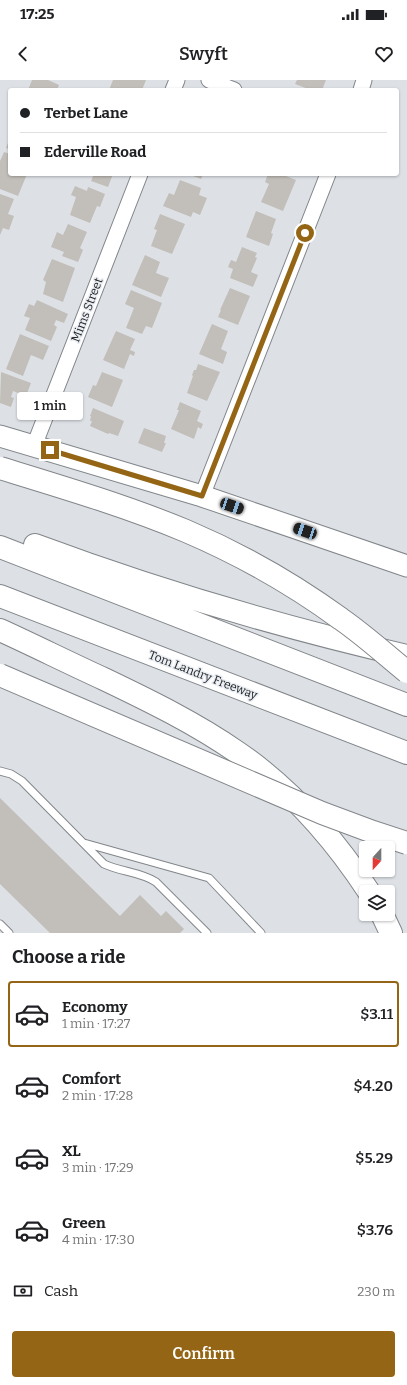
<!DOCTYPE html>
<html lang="en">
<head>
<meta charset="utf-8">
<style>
	:root { --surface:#fff; --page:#f2f2f2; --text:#202124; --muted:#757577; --line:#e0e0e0; --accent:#946514 }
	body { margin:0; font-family:Bitter,serif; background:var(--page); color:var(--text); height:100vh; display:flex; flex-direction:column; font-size:15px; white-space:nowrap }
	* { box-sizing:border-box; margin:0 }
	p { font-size:13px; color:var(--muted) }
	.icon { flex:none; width:22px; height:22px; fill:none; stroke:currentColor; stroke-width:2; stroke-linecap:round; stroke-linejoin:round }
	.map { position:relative; height:853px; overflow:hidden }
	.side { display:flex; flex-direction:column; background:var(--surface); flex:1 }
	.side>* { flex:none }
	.banner { position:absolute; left:8px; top:8px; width:391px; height:88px; border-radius:4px; box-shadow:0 1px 3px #0004; display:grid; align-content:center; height:88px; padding:0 12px; background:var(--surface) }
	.needle { width:26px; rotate:201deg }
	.buttons { position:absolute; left:359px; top:761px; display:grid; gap:8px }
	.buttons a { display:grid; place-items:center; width:36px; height:36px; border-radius:4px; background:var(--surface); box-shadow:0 1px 3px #0004; font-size:20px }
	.end { position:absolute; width:18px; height:18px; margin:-9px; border:5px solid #946514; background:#fff; box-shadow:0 0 0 2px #fff }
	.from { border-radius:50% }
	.bubble { position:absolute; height:28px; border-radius:4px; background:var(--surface); box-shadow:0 1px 3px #0004; font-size:13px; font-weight:600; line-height:28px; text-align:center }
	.car { position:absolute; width:12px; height:24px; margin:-12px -6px; border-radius:5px; box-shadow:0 0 3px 1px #0007; background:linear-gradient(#222 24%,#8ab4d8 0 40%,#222 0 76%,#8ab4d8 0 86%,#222 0) }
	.banner b { display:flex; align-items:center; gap:14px; height:38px; font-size:15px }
	.banner b+b { border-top:1px solid var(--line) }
	.banner i { width:10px; height:10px; background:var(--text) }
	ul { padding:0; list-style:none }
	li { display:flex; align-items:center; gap:12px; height:66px; margin:0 8px 6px; padding:0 4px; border:2px solid transparent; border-radius:4px }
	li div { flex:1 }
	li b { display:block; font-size:15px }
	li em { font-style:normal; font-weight:600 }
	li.active { border-color:var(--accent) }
	li>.icon { width:36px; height:36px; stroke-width:1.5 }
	h2 { padding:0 12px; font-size:18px; line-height:48px }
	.pay { display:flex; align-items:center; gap:10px; height:44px; padding:0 12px; font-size:15px }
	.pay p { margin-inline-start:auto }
	.action { display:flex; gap:8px; margin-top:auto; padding:8px 12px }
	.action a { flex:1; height:46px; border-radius:4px; background:var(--accent); color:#fff; font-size:16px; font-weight:600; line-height:46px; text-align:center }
	.status { display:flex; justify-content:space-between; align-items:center; height:28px; padding:0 20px; background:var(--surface); direction:ltr }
	.status svg { height:11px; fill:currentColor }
	header { display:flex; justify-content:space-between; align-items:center; height:52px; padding:0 12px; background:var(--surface); font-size:18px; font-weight:600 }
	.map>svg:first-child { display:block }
	.building { fill:#c2beb9 }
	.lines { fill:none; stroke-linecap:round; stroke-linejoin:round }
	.lane-casing { stroke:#82868a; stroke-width:9 }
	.street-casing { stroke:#82868a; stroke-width:17 }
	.secondary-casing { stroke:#82868a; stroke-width:23 }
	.highway-casing { stroke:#82868a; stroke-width:24 }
	.lane { stroke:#fff; stroke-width:7 }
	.street { stroke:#fff; stroke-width:15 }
	.secondary { stroke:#fff; stroke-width:21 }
	.highway { stroke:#fff; stroke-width:22 }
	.highway-bridge-casing { stroke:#82868a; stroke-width:24; stroke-linecap:butt }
	.highway-bridge { stroke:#fff; stroke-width:22 }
	.route { stroke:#946514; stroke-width:5 }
	.labels { text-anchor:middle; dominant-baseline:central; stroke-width:3; stroke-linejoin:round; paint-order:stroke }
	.street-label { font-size:12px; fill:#1f2123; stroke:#eaeef3 }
</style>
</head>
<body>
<div class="status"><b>17:25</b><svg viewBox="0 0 49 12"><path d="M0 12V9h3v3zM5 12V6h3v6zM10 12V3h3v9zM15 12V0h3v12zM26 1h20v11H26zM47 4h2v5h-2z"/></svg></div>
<header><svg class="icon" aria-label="back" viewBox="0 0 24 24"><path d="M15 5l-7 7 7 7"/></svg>Swyft<svg class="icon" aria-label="heart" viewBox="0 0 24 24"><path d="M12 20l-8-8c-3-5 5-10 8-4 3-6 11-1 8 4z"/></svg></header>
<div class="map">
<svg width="407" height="853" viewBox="0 0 407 853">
	<rect width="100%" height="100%" fill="#dde1e6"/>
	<path class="building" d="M 32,0 L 48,0 L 59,5 L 57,10 L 28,10 Z
		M 113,0 L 146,0 L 142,10 L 109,10 Z
		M 297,0 L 326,0 L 322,10 L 311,10 L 295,4 Z
		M 10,58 L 10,69 L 6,68 Z
		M 4,72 L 10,74 L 10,94 L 27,94 L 18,116 L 0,109 L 0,81 Z
		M 94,94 L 113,94 L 108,107 L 91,101 Z
		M 188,94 L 203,94 L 201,99 Z
		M 268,94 L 281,94 L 296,100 L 283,131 L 261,122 L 269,104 L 265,102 Z
		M 180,100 L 201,108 L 199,115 L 207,118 L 200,135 L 193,132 L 191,137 L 163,126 L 169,113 L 174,115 Z
		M 75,106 L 87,111 L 88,107 L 105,114 L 100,127 L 97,126 L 90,143 L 70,135 L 76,117 L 71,115 Z
		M 0,114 L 14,119 L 8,134 L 14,136 L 9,150 L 3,148 L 0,155 Z
		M 256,131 L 276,139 L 271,153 L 273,154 L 269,166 L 246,157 Z
		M 160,134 L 185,144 L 172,174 L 151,166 L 157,150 L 154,149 Z
		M 68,144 L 87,152 L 80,168 L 83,170 L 78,182 L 62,176 L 64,172 L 51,167 L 57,152 L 63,155 Z
		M 242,167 L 257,173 L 255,177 L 257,178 L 251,192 L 258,195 L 253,207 L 230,198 L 233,189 L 228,187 L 231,180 L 236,182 Z
		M 145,175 L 160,182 L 156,193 L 169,198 L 161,217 L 132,205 Z
		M 52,179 L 75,188 L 63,222 L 43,214 L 46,202 L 43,200 Z
		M 230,208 L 250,216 L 238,245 L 218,237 L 221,230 L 220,230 Z
		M 131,210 L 162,223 L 152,248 L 146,246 L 142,254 L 126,248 L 134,228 L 125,224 Z
		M 37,220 L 68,234 L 64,243 L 56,240 L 54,245 L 57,247 L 51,261 L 25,250 L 30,238 L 24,236 L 29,224 L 34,226 Z
		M 212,244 L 228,251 L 221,269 L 227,272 L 223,284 L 199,274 Z
		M 116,251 L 135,259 L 130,270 L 135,272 L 134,276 L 130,274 L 124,289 L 103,280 Z
		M 20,254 L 49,266 L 43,280 L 31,275 L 23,296 L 6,289 Z
		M 198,284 L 220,292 L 207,321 L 187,313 L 193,296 L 192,295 L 194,290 L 196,290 Z
		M 1,292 L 31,303 L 26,316 L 13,311 L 11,317 L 14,318 L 11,327 L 0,323 Z
		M 102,292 L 123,300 L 112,327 L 88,317 L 93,305 L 96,306 Z
		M 180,322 L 201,331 L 197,341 L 203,344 L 201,349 L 198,347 L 194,359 L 171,349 L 179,330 L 177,330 Z
		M 93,328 L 124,341 L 118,356 L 109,353 L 108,354 L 90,346 L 92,341 L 90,341 L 91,336 L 90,336 Z
		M 144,348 L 166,356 L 164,363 L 166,363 L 162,372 L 138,363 Z
		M 0,718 L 120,836 L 140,815 L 161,836 L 166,831 L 184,849 L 180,853 L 50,853 L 0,804 Z"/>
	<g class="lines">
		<defs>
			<path id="lane" d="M 0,691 L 11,694 L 22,701 L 104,784 C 121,792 141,792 156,802 L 207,853
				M 84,763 L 209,798 L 261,853
				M 0,844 L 9,853"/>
			<path id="street" d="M 209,0 L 234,10
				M 173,10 L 177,0
				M 361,10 L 364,0
				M 34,366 L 140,94
				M 202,416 L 328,94"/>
			<path id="secondary" d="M 0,356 L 202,416 L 407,486"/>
			<path id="highway" d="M 35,465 C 156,510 281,547 407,576
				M 0,467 L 407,625
				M 0,516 L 407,673
				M 0,550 C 35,566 69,583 104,599 C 150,621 195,643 237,672 C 291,709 333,757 369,812
				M 382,834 L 391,853"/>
		</defs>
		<use href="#lane" class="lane-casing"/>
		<use href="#street" class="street-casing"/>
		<use href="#secondary" class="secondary-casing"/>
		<use href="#highway" class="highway-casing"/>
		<use href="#lane" class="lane"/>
		<use href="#street" class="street"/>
		<use href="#secondary" class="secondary"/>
		<use href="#highway" class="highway"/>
		<defs>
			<path id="highway-bridge" d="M 0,388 C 62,407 126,426 186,451 C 240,474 293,504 341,539 C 364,555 385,574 407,592
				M 0,595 L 322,733 L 373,752 L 407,763"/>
		</defs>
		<use href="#highway-bridge" class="highway-bridge-casing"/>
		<use href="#highway-bridge" class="highway-bridge"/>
	</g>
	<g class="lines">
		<path class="route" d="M 50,370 L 202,416 L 305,153"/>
	</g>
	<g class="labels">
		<g class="street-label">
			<text transform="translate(87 230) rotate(-69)">Mims Street</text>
			<text transform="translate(203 595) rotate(21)">Tom Landry Freeway</text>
		</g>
	</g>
</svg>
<div class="buttons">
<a><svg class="needle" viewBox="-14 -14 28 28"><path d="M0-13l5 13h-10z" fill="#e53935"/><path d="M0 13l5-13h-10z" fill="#757577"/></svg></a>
<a><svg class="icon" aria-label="layers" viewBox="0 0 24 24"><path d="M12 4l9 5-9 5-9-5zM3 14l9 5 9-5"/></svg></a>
</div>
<i class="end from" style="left:305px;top:153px"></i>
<i class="end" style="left:50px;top:370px"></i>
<div class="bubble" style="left:17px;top:312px;width:66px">1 min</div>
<i class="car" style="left:232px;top:426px;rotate:109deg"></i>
<i class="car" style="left:305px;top:451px;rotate:289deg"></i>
<div class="banner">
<b><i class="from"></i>Terbet Lane</b>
<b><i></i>Ederville Road</b>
</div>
</div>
<section class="side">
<h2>Choose a ride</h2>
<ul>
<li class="active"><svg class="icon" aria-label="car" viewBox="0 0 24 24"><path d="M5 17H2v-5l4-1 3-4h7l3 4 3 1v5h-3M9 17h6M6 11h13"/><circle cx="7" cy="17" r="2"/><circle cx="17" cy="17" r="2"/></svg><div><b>Economy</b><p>1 min · 17:27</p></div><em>$3.11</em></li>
<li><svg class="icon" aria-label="car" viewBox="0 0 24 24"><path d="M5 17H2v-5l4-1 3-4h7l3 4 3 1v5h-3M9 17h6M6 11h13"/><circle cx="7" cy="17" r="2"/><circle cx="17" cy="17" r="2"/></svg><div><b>Comfort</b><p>2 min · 17:28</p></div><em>$4.20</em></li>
<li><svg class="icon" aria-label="car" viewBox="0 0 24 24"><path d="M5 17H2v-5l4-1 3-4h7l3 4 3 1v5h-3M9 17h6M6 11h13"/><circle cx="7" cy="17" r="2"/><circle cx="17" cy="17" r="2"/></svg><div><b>XL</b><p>3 min · 17:29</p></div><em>$5.29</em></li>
<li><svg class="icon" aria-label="car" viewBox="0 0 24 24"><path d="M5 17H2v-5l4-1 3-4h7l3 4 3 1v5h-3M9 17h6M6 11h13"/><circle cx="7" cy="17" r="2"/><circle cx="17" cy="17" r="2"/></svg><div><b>Green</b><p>4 min · 17:30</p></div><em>$3.76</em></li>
</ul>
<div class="pay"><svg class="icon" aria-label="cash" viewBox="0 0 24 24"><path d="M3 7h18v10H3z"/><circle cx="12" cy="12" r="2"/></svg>Cash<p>230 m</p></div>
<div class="action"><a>Confirm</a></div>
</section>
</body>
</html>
